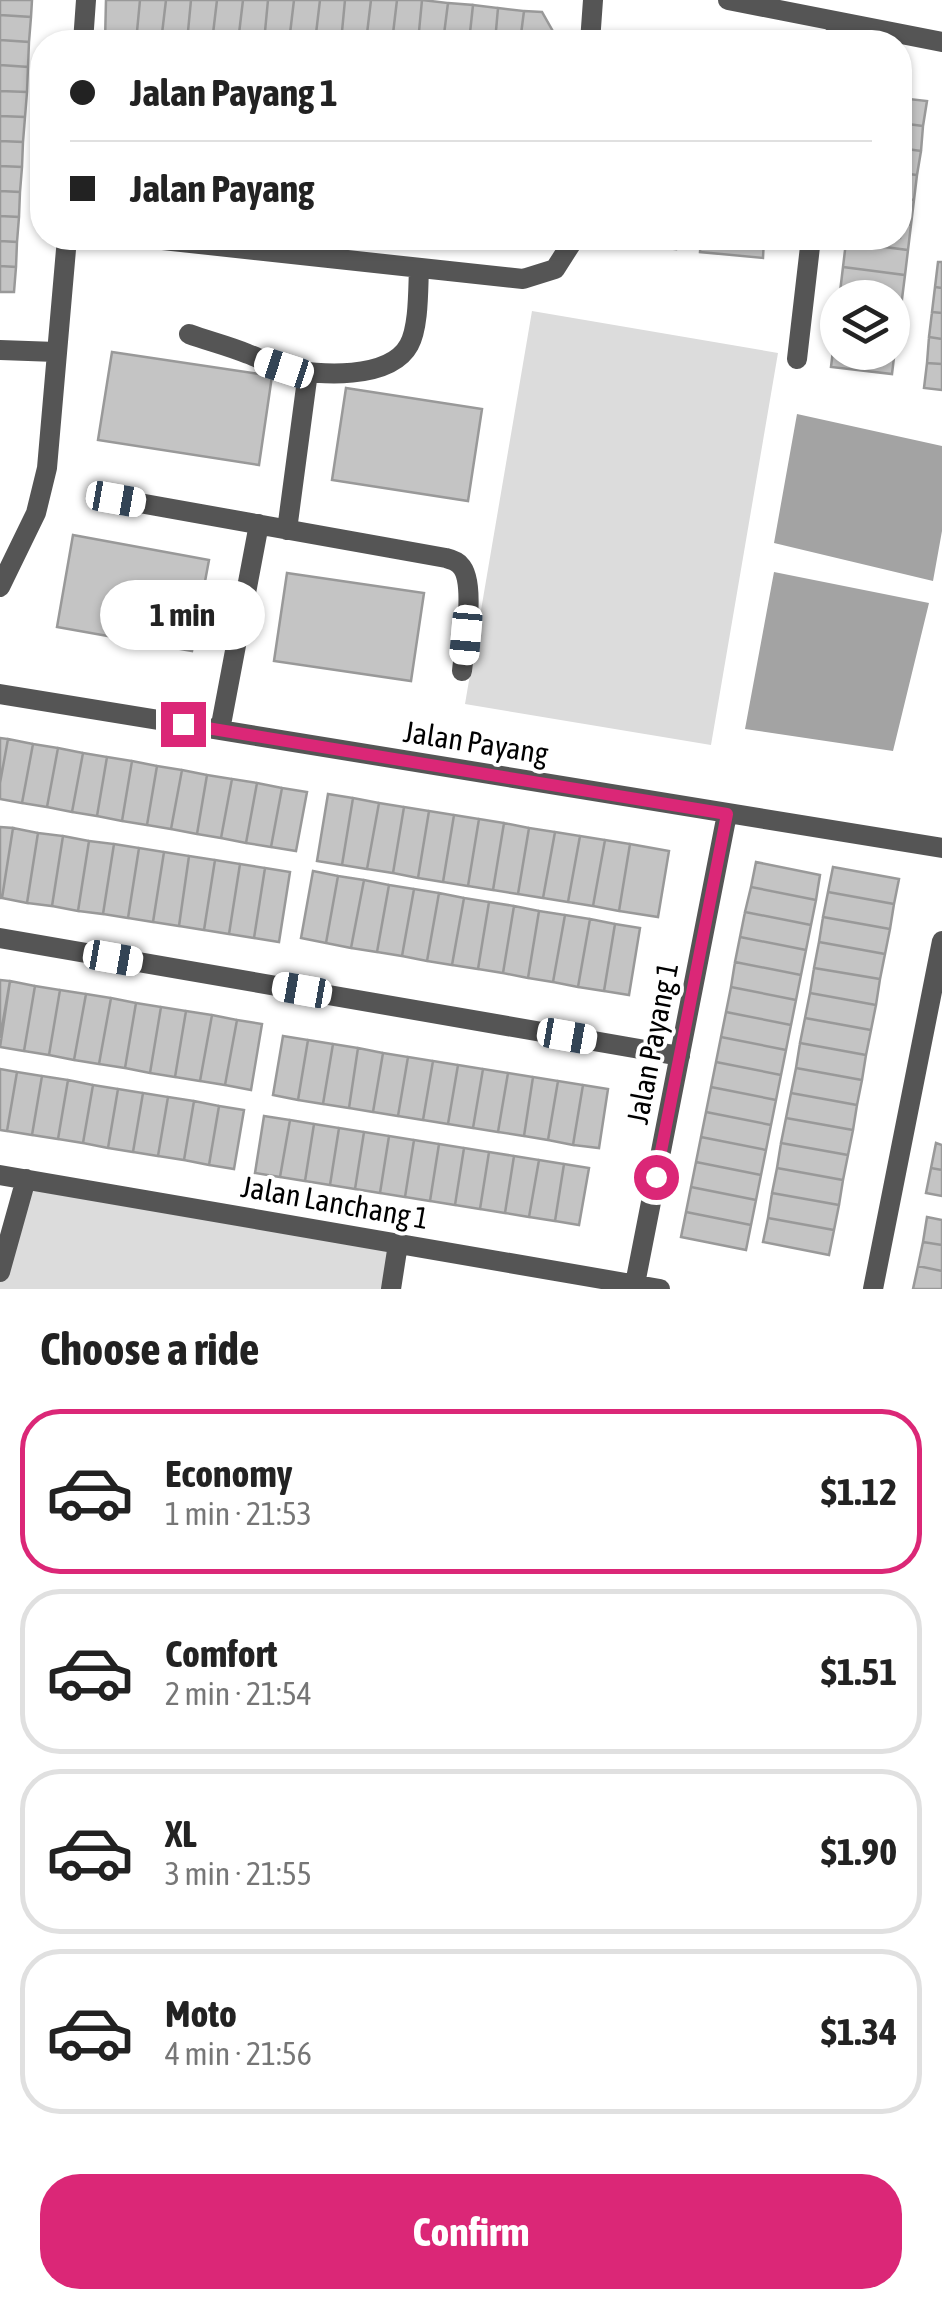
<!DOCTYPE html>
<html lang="en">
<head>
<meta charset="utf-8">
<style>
	:root { --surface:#fff; --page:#f2f2f2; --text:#222; --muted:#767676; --line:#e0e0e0; --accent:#db2777 }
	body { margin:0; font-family:"Asap Condensed",sans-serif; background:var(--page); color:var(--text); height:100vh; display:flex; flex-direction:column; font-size:38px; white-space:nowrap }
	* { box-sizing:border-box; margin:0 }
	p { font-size:32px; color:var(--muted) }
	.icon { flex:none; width:55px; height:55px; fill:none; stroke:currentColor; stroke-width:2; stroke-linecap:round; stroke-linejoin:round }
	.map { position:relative; height:1289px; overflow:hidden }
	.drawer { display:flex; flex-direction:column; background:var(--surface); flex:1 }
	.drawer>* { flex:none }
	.hud { position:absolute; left:30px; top:30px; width:882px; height:220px; border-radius:40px; box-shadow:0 2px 8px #0004; display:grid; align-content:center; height:220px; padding:0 40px; background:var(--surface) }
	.buttons { position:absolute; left:820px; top:280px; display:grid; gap:20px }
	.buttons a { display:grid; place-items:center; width:90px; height:90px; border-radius:50%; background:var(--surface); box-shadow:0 2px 8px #0004; font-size:50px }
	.end { position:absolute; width:45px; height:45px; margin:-22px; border:12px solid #db2777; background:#fff; box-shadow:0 0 0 5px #fff }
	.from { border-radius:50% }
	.bubble { position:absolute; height:70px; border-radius:35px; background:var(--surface); box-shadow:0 2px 8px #0004; font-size:32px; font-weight:700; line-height:70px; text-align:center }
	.car { position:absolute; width:30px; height:60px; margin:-30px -15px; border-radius:12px; box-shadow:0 0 8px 2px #0007; background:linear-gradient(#fff 24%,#345 0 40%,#fff 0 76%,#345 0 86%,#fff 0) }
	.hud b { display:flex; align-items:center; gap:35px; height:95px; font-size:38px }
	.hud b+b { border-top:2px solid var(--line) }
	.hud i { width:25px; height:25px; background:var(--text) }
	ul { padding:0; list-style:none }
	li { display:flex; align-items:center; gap:30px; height:165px; margin:0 20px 15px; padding:0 20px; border:5px solid var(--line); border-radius:40px }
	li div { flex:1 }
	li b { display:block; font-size:38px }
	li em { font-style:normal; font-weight:700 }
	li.selected { border-color:var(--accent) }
	li>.icon { width:90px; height:90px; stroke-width:1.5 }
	h2 { padding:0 40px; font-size:45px; line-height:120px }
	.primary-button { display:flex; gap:20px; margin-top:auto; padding:20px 40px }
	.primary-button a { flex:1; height:115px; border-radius:40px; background:var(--accent); color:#fff; font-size:40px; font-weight:700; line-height:115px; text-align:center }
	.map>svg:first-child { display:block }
	.green { fill:#dcdcdc }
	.water { fill:#a3a3a3 }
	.building { fill:#c4c4c4; stroke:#999; stroke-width:2.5 }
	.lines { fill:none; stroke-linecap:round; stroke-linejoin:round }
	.street { stroke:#555; stroke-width:20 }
	.route { stroke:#db2777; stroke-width:12 }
	.labels { text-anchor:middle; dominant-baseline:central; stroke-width:8; stroke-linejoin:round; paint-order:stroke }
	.street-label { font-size:30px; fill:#000; stroke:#fff }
</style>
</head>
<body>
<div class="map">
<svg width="942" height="1289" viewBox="0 0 942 1289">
	<rect width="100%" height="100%" fill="#fff"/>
	<path class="green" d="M 532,311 L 778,353 L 711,745 L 465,704 Z
		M 26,1179 L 398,1244 L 391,1289 L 0,1289 L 0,1272 Z"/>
	<path class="water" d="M 797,414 L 942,446 L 942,531 L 933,581 L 774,543 Z
		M 774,572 L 929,603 L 893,751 L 745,729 Z"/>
	<path class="building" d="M 0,0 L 32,0 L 31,17 L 0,15 Z
		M 106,0 L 140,0 L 136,42 L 105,42 Z
		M 140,0 L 166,0 L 161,42 L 136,42 Z
		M 166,0 L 191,0 L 187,42 L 161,42 Z
		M 191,0 L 217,0 L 212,42 L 187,42 Z
		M 217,0 L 243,0 L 238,42 L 212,42 Z
		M 243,0 L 268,0 L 264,42 L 238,42 Z
		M 268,0 L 294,0 L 289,42 L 264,42 Z
		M 294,0 L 320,0 L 315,42 L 289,42 Z
		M 320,0 L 345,0 L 341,42 L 315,42 Z
		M 345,0 L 371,0 L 366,42 L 341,42 Z
		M 371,0 L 397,0 L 392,42 L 366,42 Z
		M 397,0 L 422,0 L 418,42 L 392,42 Z
		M 422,0 L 448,3 L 443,42 L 418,42 Z
		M 448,3 L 473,5 L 469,42 L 443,42 Z
		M 473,5 L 498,8 L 495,42 L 469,42 Z
		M 498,8 L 524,11 L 520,42 L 495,42 Z
		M 524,11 L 542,12 L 559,42 L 520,42 Z
		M 0,15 L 31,17 L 29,42 L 0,40 Z
		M 0,40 L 29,42 L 28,67 L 0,65 Z
		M 0,65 L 28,67 L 27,92 L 0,91 Z
		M 0,91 L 27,92 L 25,117 L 0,116 Z
		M 900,98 L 927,101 L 923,126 L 900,123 Z
		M 0,116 L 25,117 L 23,142 L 0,141 Z
		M 900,123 L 923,126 L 921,151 L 900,148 Z
		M 0,141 L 23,142 L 22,167 L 0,166 Z
		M 900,148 L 921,151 L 917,175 L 900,173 Z
		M 0,166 L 22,167 L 20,192 L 0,191 Z
		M 900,173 L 917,175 L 914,200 L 900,199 Z
		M 0,191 L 20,192 L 19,217 L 0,216 Z
		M 900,199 L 914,200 L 911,225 L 900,224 Z
		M 0,216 L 19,217 L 17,242 L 0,241 Z
		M 900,224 L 911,225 L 908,250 L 846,242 L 847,238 L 900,238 Z
		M 615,238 L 677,238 L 676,249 L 614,242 Z
		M 701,238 L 764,238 L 763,258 L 700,252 Z
		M 0,241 L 17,242 L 16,267 L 0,266 Z
		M 846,242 L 908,250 L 905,275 L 843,267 Z
		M 938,262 L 942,262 L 942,288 L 935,287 Z
		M 0,266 L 16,267 L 14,292 L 0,292 Z
		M 843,267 L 905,275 L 902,299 L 840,292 Z
		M 935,287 L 942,288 L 942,313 L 932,312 Z
		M 840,292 L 885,298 L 839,298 Z
		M 892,298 L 902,299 L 899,324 L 892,324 Z
		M 932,312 L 942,313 L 942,339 L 929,337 Z
		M 892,324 L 899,324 L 895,349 L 892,349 Z
		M 929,337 L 942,339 L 942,364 L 927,363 Z
		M 834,342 L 838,342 L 838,352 L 892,352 L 892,349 L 895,349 L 892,374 L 831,367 Z
		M 112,352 L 272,376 L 259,465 L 98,440 Z
		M 927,363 L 942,364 L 942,390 L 924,388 Z
		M 346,388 L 482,409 L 468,501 L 332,480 Z
		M 73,535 L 209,560 L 192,651 L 57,627 Z
		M 287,573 L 424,593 L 411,681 L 274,661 Z
		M 0,738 L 8,739 L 0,783 Z
		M 8,739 L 33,744 L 22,803 L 0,799 L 0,783 Z
		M 33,744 L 58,748 L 47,807 L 22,803 Z
		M 58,748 L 83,753 L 72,812 L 47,807 Z
		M 83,753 L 107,757 L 97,816 L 72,812 Z
		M 107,757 L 132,761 L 122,821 L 97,816 Z
		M 132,761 L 157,766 L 147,825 L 122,821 Z
		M 157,766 L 182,770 L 171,829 L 147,825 Z
		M 182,770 L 207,775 L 197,834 L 171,829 Z
		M 207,775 L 232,779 L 221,838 L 197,834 Z
		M 232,779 L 257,783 L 246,843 L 221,838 Z
		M 257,783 L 282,788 L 271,847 L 246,843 Z
		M 282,788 L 307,792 L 296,851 L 271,847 Z
		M 328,794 L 353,798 L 342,865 L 317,861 Z
		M 353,798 L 379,803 L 367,869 L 342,865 Z
		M 379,803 L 404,807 L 393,873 L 367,869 Z
		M 404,807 L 429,811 L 418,878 L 393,873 Z
		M 429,811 L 454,815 L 443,882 L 418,878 Z
		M 454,815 L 479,819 L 468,886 L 443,882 Z
		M 479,819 L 504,823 L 493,890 L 468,886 Z
		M 504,823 L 529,828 L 518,894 L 493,890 Z
		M 0,827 L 13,828 L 2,898 L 0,898 Z
		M 13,828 L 38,833 L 27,903 L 2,898 Z
		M 529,828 L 555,832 L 543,898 L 518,894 Z
		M 555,832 L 580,836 L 568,902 L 543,898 Z
		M 38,833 L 63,836 L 52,906 L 27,903 Z
		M 63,836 L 89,841 L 78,911 L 52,906 Z
		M 580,836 L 605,840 L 593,906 L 568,902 Z
		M 605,840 L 630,844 L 619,911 L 593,906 Z
		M 89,841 L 114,844 L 103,914 L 78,911 Z
		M 114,844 L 139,848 L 128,918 L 103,914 Z
		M 630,844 L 669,851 L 658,917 L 619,911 Z
		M 139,848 L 164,852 L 153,922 L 128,918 Z
		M 164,852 L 189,856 L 179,926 L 153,922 Z
		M 189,856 L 215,860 L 204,930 L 179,926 Z
		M 215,860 L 240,864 L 229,934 L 204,930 Z
		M 756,862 L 820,875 L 816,900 L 751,887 Z
		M 240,864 L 265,868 L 254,938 L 229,934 Z
		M 833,867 L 899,879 L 894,904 L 828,892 Z
		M 265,868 L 290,872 L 279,942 L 254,938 Z
		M 313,871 L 338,876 L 326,943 L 301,938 Z
		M 338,876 L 364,880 L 351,948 L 326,943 Z
		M 364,880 L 389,885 L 377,952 L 351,948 Z
		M 389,885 L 414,889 L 402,956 L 377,952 Z
		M 751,887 L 816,900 L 811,925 L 745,912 Z
		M 414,889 L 439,893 L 427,961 L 402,956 Z
		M 828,892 L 894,904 L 890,929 L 823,917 Z
		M 439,893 L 464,898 L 452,965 L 427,961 Z
		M 464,898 L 489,902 L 478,969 L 452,965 Z
		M 489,902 L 514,906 L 503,973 L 478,969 Z
		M 514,906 L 539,911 L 528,978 L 503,973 Z
		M 539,911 L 565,915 L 553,982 L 528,978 Z
		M 745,912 L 811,925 L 806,950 L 740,937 Z
		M 565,915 L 590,919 L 578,987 L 553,982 Z
		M 823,917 L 890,929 L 885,954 L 819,942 Z
		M 590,919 L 615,924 L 604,991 L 578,987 Z
		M 615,924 L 640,928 L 629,995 L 604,991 Z
		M 740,937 L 806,950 L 801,975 L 735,962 Z
		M 819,942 L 885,954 L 880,979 L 814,968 Z
		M 735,962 L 801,975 L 796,1000 L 731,987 Z
		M 814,968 L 880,979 L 876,1005 L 810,993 Z
		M 0,980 L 10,981 L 0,1038 Z
		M 10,981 L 35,986 L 24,1051 L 0,1047 Z
		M 35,986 L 60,990 L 49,1055 L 24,1051 Z
		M 731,987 L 796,1000 L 791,1025 L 726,1012 Z
		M 60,990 L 86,994 L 74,1060 L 49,1055 Z
		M 810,993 L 876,1005 L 871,1030 L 805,1018 Z
		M 86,994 L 111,998 L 99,1064 L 74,1060 Z
		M 111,998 L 136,1003 L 125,1068 L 99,1064 Z
		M 136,1003 L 161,1007 L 150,1073 L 125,1068 Z
		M 161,1007 L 186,1011 L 175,1077 L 150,1073 Z
		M 186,1011 L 212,1015 L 200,1081 L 175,1077 Z
		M 726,1012 L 791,1025 L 786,1050 L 721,1037 Z
		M 212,1015 L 237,1020 L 225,1085 L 200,1081 Z
		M 805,1018 L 871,1030 L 866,1055 L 800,1043 Z
		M 237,1020 L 262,1024 L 251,1090 L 225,1085 Z
		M 283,1036 L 308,1040 L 298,1100 L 273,1095 Z
		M 721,1037 L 786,1050 L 781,1075 L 716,1062 Z
		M 308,1040 L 333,1044 L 323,1104 L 298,1100 Z
		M 800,1043 L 866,1055 L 862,1080 L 796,1068 Z
		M 333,1044 L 358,1048 L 349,1108 L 323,1104 Z
		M 358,1048 L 383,1053 L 373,1112 L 349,1108 Z
		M 383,1053 L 408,1057 L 398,1116 L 373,1112 Z
		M 408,1057 L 433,1061 L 423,1120 L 398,1116 Z
		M 433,1061 L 458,1065 L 448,1124 L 423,1120 Z
		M 716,1062 L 781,1075 L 776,1100 L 711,1087 Z
		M 458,1065 L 483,1069 L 473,1128 L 448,1124 Z
		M 796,1068 L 862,1080 L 857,1105 L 791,1093 Z
		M 0,1069 L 17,1072 L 7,1131 L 0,1130 Z
		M 483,1069 L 508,1073 L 498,1132 L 473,1128 Z
		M 17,1072 L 42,1076 L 32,1135 L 7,1131 Z
		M 508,1073 L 533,1077 L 524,1136 L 498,1132 Z
		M 42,1076 L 68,1080 L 58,1139 L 32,1135 Z
		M 533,1077 L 558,1081 L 548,1140 L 524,1136 Z
		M 68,1080 L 93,1085 L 83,1143 L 58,1139 Z
		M 558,1081 L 583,1085 L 573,1145 L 548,1140 Z
		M 93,1085 L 118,1089 L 108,1148 L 83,1143 Z
		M 583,1085 L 608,1089 L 599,1148 L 573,1145 Z
		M 711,1087 L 776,1100 L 771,1125 L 706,1112 Z
		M 118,1089 L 143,1093 L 133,1152 L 108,1148 Z
		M 143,1093 L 168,1097 L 158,1156 L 133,1152 Z
		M 791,1093 L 857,1105 L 853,1130 L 786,1118 Z
		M 168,1097 L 194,1101 L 184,1160 L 158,1156 Z
		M 194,1101 L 219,1106 L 209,1165 L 184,1160 Z
		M 219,1106 L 244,1110 L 234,1169 L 209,1165 Z
		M 706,1112 L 771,1125 L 766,1150 L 701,1137 Z
		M 264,1116 L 290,1120 L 280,1177 L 255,1173 Z
		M 786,1118 L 853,1130 L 848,1155 L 781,1143 Z
		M 290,1120 L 314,1124 L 305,1181 L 280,1177 Z
		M 314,1124 L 339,1128 L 330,1185 L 305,1181 Z
		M 339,1128 L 364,1132 L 355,1189 L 330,1185 Z
		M 364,1132 L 389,1136 L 380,1193 L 355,1189 Z
		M 389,1136 L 414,1140 L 405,1197 L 380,1193 Z
		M 701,1137 L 766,1150 L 761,1175 L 696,1162 Z
		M 414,1140 L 439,1144 L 430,1201 L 405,1197 Z
		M 781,1143 L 848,1155 L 843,1180 L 777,1168 Z
		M 936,1143 L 942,1145 L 942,1170 L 931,1168 Z
		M 439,1144 L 464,1148 L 455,1205 L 430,1201 Z
		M 464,1148 L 489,1152 L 480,1209 L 455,1205 Z
		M 489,1152 L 514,1156 L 505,1213 L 480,1209 Z
		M 514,1156 L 539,1160 L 529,1217 L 505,1213 Z
		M 539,1160 L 564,1164 L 555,1221 L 529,1217 Z
		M 696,1162 L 761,1175 L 756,1200 L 691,1187 Z
		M 564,1164 L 589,1168 L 579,1225 L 555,1221 Z
		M 777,1168 L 843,1180 L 839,1205 L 772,1193 Z
		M 931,1168 L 942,1170 L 942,1196 L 926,1193 Z
		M 691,1187 L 756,1200 L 751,1225 L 686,1212 Z
		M 772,1193 L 839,1205 L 834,1230 L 768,1218 Z
		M 686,1212 L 751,1225 L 746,1250 L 681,1237 Z
		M 927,1217 L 942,1220 L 942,1245 L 923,1242 Z
		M 768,1218 L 834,1230 L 829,1255 L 763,1242 Z
		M 923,1242 L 942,1245 L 942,1271 L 918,1266 Z
		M 918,1266 L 942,1271 L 942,1289 L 913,1289 Z"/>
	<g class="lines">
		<path class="street" d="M 728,0 L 942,42
			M 83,42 L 86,0
			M 590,42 L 593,0
			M 834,42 L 837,22
			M 144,238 L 523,279 L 555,269 L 571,244 L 572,238
			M 189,334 C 208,341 229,346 248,354 C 261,359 272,365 285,368 C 318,376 390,380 409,345 C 419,327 418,289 419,268
			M 0,350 L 56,352
			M 797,359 L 811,238
			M 117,499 L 446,558 C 450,559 458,562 460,565 C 477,581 464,648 462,671
			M 287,530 L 308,372
			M 0,587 L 36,513 L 47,468 L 67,238
			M 0,694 L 942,848
			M 220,730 L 259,524
			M 0,938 L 680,1056
			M 0,1175 L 660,1289
			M 0,1272 L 26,1179
			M 391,1289 L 398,1244
			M 634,1289 L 727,814
			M 873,1289 L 942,941"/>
	</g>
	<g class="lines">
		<path class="route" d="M 183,724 L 727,814 L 656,1177"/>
	</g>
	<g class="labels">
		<g class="street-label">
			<text transform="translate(476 742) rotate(9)">Jalan Payang</text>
			<text transform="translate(652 1043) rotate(-79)">Jalan Payang 1</text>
			<text transform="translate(335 1202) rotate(10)">Jalan Lanchang 1</text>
		</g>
	</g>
</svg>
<div class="buttons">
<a><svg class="icon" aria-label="layers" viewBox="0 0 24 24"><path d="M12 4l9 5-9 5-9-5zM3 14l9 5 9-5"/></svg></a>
</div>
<i class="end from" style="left:656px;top:1177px"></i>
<i class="end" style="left:183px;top:724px"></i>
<div class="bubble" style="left:100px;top:580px;width:165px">1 min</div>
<i class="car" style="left:284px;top:368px;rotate:288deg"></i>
<i class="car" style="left:116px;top:499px;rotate:100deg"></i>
<i class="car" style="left:466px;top:635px;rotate:185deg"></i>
<i class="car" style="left:113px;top:958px;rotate:100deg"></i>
<i class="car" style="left:302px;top:990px;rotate:280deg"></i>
<i class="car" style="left:567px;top:1036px;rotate:100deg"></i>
<div class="hud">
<b><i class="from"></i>Jalan Payang 1</b>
<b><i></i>Jalan Payang</b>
</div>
</div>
<section class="drawer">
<h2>Choose a ride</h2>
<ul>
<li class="selected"><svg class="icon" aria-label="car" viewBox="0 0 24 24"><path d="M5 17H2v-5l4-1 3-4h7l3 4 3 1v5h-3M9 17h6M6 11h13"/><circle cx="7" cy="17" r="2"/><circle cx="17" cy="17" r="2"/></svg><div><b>Economy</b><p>1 min · 21:53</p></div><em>$1.12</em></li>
<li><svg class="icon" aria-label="car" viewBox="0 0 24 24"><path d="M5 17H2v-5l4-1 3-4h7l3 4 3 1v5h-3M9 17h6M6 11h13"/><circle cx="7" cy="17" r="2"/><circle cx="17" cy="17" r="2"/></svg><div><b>Comfort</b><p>2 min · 21:54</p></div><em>$1.51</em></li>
<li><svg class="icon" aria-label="car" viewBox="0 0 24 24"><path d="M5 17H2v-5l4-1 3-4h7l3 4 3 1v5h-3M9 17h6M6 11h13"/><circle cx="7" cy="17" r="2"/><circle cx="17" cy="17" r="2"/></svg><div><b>XL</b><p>3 min · 21:55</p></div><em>$1.90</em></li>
<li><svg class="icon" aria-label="car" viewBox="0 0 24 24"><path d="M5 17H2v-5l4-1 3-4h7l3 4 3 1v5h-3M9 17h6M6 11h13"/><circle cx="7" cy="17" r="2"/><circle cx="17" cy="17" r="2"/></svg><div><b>Moto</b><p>4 min · 21:56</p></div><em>$1.34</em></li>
</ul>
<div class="primary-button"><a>Confirm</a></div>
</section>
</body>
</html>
